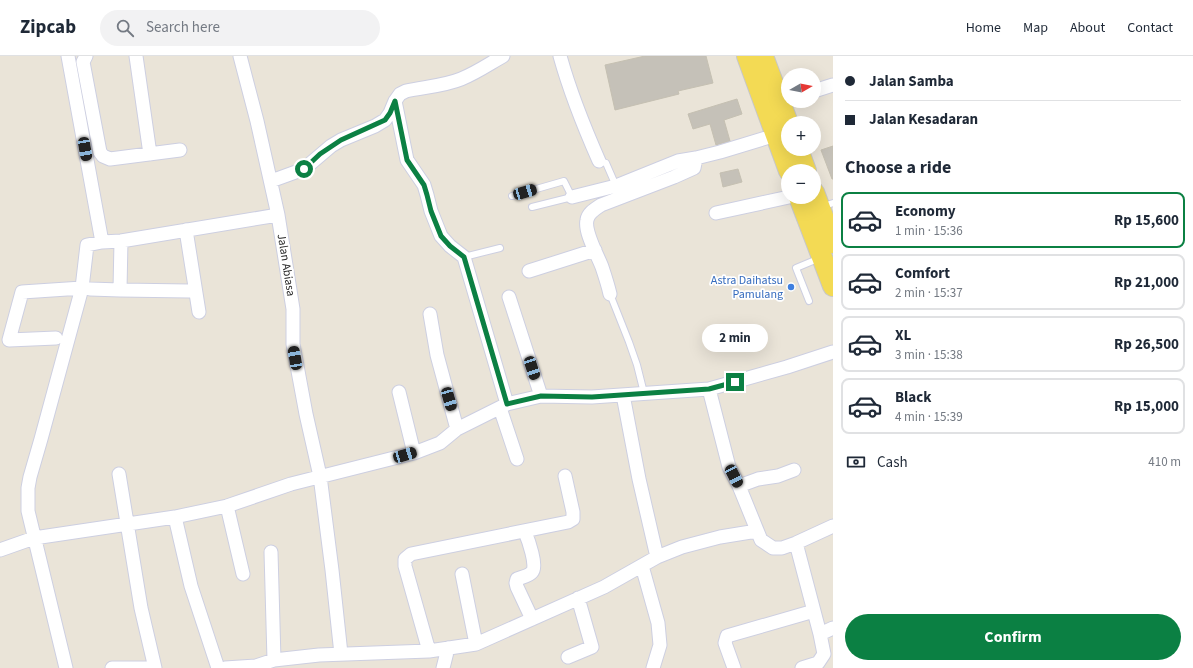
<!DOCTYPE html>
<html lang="en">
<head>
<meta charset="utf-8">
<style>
	:root { --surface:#fff; --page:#f2f2f3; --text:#1f2937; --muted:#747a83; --line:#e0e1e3; --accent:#0b8043 }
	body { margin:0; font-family:"Source Sans 3",sans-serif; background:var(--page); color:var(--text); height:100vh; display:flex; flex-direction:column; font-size:15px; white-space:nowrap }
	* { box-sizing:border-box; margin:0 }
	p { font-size:13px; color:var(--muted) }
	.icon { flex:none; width:22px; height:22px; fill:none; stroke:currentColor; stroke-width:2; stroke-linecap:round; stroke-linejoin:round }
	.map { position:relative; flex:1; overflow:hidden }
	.details { display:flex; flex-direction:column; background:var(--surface); width:360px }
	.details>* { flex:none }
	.guide { display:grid; align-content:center; height:88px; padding:0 12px; background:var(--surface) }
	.needle { width:26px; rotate:81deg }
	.tools { position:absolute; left:781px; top:12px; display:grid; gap:8px }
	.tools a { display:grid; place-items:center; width:40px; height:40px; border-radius:50%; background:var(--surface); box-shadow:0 4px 16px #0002; font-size:20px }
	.end { position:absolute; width:18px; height:18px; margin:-9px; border:5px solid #0b8043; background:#fff; box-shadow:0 0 0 2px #fff }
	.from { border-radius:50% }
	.bubble { position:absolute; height:28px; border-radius:14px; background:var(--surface); box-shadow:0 4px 16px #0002; font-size:13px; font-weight:700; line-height:28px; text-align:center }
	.car { position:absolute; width:12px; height:24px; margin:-12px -6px; border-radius:5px; box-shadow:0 0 3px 1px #0007; background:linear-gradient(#222 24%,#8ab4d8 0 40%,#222 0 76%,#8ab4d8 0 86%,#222 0) }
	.guide b { display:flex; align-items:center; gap:14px; height:38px; font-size:15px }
	.guide b+b { border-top:1px solid var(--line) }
	.guide i { width:10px; height:10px; background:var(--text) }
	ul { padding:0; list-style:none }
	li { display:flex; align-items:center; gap:12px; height:56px; margin:0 8px 6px; padding:0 4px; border:2px solid var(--line); border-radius:8px }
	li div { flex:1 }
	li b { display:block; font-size:15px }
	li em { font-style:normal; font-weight:700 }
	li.on { border-color:var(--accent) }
	li>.icon { width:36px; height:36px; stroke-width:1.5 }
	h2 { padding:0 12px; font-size:18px; line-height:48px }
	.pay { display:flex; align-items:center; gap:10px; height:44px; padding:0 12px; font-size:15px }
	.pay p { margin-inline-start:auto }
	.primary-button { display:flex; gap:8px; margin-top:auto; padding:8px 12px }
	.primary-button a { flex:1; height:46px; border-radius:24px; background:var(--accent); color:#fff; font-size:16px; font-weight:700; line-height:46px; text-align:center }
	header { display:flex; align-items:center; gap:24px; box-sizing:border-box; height:56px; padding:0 20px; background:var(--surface); border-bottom:1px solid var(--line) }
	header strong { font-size:19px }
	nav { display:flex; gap:22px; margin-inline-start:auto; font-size:14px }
	.search { width:280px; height:36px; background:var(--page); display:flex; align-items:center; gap:10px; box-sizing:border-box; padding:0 14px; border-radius:22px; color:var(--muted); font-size:15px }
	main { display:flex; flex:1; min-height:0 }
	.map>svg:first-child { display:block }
	.building { fill:#c5c1b8; stroke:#c5c0b2 }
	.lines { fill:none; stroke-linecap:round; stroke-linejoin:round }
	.service-casing { stroke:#cdcfe1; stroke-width:8 }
	.minor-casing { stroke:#cdcfe1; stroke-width:15 }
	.primary-casing { stroke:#c7c7c7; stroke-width:22 }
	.service { stroke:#fff; stroke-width:6 }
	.minor { stroke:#fff; stroke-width:13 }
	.primary { stroke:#f3da54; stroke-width:20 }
	.route { stroke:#0b8043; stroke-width:5 }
	.shop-dot { fill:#3f7fe0; stroke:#fff; stroke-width:1.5 }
	.labels { text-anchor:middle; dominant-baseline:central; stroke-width:3.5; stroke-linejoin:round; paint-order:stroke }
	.street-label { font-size:12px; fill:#272727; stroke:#fff }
	.shop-label { font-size:12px; fill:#366cbe; stroke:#fff; text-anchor:end }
</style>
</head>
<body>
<header>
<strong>Zipcab</strong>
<div class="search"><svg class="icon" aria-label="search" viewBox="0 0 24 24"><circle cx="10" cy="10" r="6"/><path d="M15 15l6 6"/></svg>Search here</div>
<nav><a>Home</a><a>Map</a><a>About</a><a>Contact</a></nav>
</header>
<main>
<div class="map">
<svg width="833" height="612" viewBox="0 0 833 612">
	<rect width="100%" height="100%" fill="#eae4d8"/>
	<path class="building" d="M 645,0 L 706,0 L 713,27 L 678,35 L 679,38 L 615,54 L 605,9 Z
		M 737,43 L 742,58 L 724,64 L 730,85 L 716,89 L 710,68 L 693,73 L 688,58 Z
		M 833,90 L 833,123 L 832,123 L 821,94 Z
		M 738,113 L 742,126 L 723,131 L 720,117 Z"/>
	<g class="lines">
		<defs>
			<path id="service" d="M 599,105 L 606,107 L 616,130
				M 512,140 L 564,125 L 572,141 L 532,151
				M 823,150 L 833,147
				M 464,201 L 500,192
				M 610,238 L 629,286 L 637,309 L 644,337
				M 809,245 L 796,212 L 820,202"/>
			<path id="minor" d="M 68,0 L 102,186 L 121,185 L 278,159
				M 86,0 L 83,6 L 100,96 L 103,100 L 110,103 L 180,94
				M 136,0 L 150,98
				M 240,0 L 257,65 L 278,159 L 293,253 L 293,288 L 306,358 L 320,420 L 332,514 L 341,598
				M 560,0 C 570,36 584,71 599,105
				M 814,35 L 833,29
				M 395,45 L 407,104 L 424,129 L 427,139 L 431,155 L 441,180 L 450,190 L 464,201 L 507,348
				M 271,125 L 304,113 L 331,90 L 341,84 L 375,70 L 385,64 L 390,57 L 395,45 L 400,38 L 406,35 C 424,31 444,30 461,23 C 476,17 489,8 503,0
				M 572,141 L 616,130 L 678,105 L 696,102 L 720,96 L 776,79
				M 716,157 L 789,141
				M 186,174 L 199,256
				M 121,185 L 120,234 L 189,235
				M 529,215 L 595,194
				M 90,233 L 120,234
				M 610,238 C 608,229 605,220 602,211 C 598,200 584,176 587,164 C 588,157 595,153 601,149 L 674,121 L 694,112 L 696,102
				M 509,241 L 541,340
				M 430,258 L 437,299 L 457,373
				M 56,282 L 9,284 L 22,236 L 82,232
				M 709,333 L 787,311 L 833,296
				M 399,336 L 414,397
				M 623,339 L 639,423 L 657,501
				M 500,352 L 517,403
				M 119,418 L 141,552 L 155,612
				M 739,430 L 758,423 L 778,420 L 794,414
				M 227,450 L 243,518
				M 175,461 L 191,530 L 218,612
				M 525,476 C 528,483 538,511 532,516 C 529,520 522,521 517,523 L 516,527 L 517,531 L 532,563
				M 796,487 L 820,578 L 824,598 L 818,607 L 802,612
				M 0,494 L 34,482 L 175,461 L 227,450 L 291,428 L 414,397 L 440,387 L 457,373 L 507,348 L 541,340 L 592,341 L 709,333 L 729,411 L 739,430 L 761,484 L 773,492 L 782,492 L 796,487 L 833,470
				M 271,496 L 274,604
				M 642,510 L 658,567 L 660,589 L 653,612
				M 462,518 L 476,588
				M 820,578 L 833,572
				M 429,595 L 405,510 L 405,503 L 411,498 L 568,466 L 573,463 L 573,456 L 565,420
				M 568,601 L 592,591 L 578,542
				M 66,612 L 28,455 L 28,432 L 30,421 L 41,383 L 82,232 L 87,189 L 102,186
				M 112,612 L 147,612
				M 225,612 L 256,610 L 274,604 L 319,599 L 429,595 L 476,588 L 604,531 L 657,501 L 682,491 L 720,481 L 757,475
				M 443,612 L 448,592
				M 734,612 L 725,587 L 727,580 L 814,555"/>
			<path id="primary" d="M 747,0 L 789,115
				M 763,0 L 788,67
				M 798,93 L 806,115
				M 814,136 L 833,187
				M 799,141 L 833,230"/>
		</defs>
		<use href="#service" class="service-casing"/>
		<use href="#minor" class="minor-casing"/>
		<use href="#primary" class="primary-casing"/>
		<use href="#service" class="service"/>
		<use href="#minor" class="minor"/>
		<use href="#primary" class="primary"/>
	</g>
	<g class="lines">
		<path class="route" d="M 304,113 L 320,98 L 341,84 L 385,64 L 390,57 L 395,45 L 407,104 L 424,129 L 427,139 L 431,155 L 441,180 L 450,190 L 464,201 L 507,348 L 541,340 L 592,341 L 709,333 L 735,326"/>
	</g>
	<circle class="shop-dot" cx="791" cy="231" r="4"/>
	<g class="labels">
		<g class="street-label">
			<text transform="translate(286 209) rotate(81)">Jalan Abiasa</text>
		</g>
		<g class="shop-label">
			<text x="783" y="224">Astra Daihatsu<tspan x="783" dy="14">Pamulang</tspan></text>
		</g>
	</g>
</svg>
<div class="tools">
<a><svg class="needle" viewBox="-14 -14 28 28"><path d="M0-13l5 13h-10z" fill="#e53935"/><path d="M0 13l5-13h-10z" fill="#747a83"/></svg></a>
<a>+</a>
<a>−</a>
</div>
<i class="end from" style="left:304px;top:113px"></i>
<i class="end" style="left:735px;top:326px"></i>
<div class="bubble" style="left:702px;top:268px;width:66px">2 min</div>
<i class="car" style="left:85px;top:93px;rotate:170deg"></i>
<i class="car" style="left:525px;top:136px;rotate:74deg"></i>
<i class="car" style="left:295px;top:302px;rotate:350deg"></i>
<i class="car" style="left:532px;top:312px;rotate:162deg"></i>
<i class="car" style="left:449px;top:343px;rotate:164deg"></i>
<i class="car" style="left:405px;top:399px;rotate:74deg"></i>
<i class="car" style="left:734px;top:420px;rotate:153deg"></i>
</div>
<section class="details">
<div class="guide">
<b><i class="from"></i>Jalan Samba</b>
<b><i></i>Jalan Kesadaran</b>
</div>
<h2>Choose a ride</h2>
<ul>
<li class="on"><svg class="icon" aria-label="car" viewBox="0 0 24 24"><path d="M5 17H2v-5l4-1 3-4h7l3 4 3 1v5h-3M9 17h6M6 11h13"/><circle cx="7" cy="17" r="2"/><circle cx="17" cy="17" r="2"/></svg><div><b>Economy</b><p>1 min · 15:36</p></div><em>Rp 15,600</em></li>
<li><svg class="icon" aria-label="car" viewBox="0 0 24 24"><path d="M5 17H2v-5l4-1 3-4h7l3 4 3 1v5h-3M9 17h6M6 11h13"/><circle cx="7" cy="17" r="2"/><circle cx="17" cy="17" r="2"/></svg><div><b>Comfort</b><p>2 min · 15:37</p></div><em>Rp 21,000</em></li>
<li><svg class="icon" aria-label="car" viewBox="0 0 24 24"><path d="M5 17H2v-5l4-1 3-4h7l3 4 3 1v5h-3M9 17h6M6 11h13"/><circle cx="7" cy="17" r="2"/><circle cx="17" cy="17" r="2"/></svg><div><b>XL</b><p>3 min · 15:38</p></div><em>Rp 26,500</em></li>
<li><svg class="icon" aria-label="car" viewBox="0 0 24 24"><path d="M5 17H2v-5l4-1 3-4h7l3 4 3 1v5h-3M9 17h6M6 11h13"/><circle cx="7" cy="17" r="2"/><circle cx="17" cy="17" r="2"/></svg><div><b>Black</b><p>4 min · 15:39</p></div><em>Rp 15,000</em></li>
</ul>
<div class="pay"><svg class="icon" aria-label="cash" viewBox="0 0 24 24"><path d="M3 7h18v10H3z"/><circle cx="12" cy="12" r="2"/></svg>Cash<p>410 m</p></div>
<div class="primary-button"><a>Confirm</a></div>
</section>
</main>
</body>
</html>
